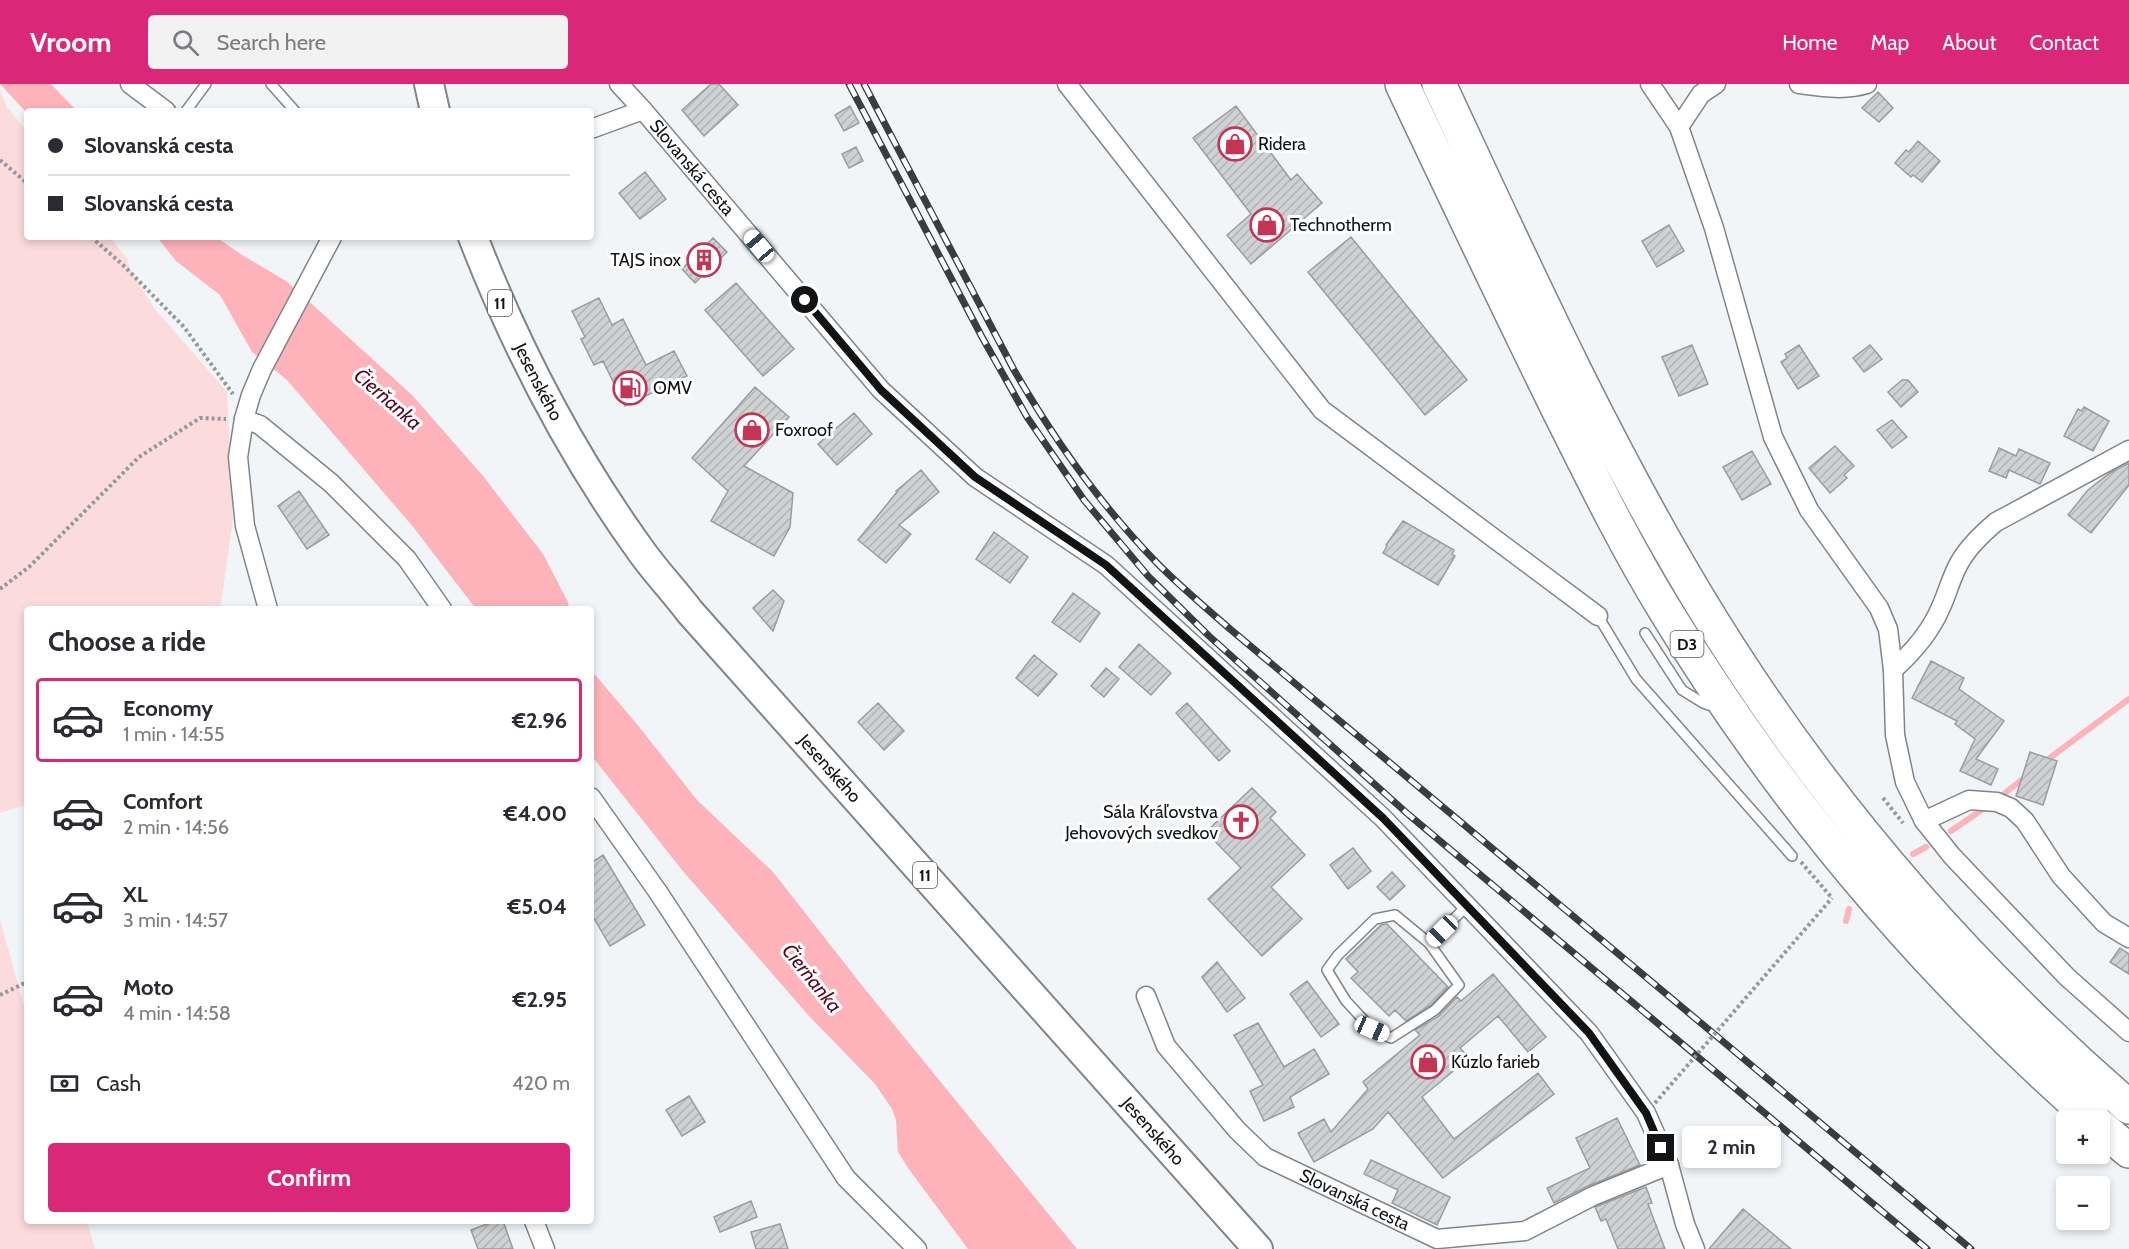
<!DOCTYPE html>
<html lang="en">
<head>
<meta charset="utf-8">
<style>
	:root { --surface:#fff; --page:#f2f2f3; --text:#2b2b33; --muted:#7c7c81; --line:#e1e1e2; --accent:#db2777 }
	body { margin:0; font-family:Cabin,sans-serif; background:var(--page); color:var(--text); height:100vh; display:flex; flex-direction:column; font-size:22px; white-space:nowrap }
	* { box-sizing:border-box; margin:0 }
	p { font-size:20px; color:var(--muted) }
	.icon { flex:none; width:33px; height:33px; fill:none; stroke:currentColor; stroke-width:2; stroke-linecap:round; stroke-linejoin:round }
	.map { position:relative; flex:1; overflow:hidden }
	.panel { position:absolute; left:24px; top:522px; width:570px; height:618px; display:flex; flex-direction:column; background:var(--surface); border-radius:6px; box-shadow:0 3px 9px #0003 }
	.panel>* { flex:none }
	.hud { position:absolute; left:24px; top:24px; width:570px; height:132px; border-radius:6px; box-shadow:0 3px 9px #0003; display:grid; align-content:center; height:132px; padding:0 24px; background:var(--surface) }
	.controls { position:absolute; left:2056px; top:1026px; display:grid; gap:12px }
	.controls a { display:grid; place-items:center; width:54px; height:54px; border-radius:6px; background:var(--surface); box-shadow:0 3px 9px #0003; font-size:30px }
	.end { position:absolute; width:27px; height:27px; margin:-14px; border:8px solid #121314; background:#fff; box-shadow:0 0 0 3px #fff }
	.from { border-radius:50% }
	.bubble { position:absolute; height:42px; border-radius:6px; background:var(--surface); box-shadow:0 3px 9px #0003; font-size:20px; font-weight:800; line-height:42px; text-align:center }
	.car { position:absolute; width:18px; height:36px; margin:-18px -9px; border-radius:8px; box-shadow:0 0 4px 2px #0007; background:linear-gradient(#fff 24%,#345 0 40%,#fff 0 76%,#345 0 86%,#fff 0) }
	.hud b { display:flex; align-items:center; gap:21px; height:57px; font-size:22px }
	.hud b+b { border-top:2px solid var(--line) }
	.hud i { width:15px; height:15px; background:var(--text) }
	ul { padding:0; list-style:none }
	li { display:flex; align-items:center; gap:18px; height:84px; margin:0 12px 9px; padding:0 12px; border:3px solid transparent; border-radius:6px }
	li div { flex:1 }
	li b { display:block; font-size:22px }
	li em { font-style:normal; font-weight:800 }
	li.active { border-color:var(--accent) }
	li>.icon { width:54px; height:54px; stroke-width:1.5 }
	h2 { padding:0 24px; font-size:27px; line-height:72px }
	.pay { display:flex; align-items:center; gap:15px; height:66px; padding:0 24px; font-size:22px }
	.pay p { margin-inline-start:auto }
	.action { display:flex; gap:12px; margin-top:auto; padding:12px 24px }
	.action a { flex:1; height:69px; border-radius:6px; background:var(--accent); color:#fff; font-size:24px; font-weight:800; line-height:69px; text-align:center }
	header { display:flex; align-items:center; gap:36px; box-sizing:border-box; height:84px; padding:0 30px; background:var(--accent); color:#fff }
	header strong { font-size:28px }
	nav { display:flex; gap:33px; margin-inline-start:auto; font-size:21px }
	.search { width:420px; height:54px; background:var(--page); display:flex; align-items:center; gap:15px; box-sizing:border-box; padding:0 21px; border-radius:6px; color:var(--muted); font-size:22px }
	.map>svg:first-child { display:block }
	.green { fill:#fcdbdd }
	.water { fill:#feb2ba }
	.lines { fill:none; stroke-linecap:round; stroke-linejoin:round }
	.stream { stroke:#feb2ba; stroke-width:6 }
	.building { fill:url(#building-hatch); stroke:#9a9d9f; stroke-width:1.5 }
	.service-casing { stroke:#828587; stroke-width:12 }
	.minor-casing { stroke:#828587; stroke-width:21 }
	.primary-casing { stroke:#828587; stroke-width:32 }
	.motorway-casing { stroke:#828587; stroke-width:36 }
	.path { stroke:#95989a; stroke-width:4; stroke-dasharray:3 3; stroke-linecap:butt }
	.service { stroke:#fff; stroke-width:9 }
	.minor { stroke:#fff; stroke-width:18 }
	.primary { stroke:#fff; stroke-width:28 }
	.motorway { stroke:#fff; stroke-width:33 }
	.rail-casing { stroke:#3a3c3d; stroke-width:7 }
	.rail { stroke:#fff; stroke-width:4.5; stroke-dasharray:14; stroke-linecap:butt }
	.path-bridge { stroke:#95989a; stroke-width:4; stroke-dasharray:3 3; stroke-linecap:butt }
	.route { stroke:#121314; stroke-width:8 }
	.labels { text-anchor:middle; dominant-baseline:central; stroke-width:6; stroke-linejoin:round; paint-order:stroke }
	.shield { fill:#fff; stroke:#595a5a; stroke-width:1.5 }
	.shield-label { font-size:16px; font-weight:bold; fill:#121314 }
	.poi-label { font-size:18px; fill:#121314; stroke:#fff; text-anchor:start }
	.street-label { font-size:18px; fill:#121314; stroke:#fff }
	.water-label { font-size:20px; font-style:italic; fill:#5a071e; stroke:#fff }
</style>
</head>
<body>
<header>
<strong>Vroom</strong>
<div class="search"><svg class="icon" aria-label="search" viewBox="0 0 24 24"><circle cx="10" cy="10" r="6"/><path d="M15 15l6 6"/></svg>Search here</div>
<nav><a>Home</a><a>Map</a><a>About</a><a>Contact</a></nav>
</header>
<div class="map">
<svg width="2129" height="1165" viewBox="0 0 2129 1165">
	<defs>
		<pattern id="building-hatch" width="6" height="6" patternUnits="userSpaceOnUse" patternTransform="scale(1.5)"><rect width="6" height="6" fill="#cfd2d4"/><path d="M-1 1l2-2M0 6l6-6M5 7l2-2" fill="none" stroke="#b1b3b5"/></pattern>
	</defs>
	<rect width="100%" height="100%" fill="#f1f5f7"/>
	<path class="green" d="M 0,6 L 7,23 L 27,48 L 27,153 L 110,153 L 127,175 L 131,187 L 154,224 L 227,308 L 233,436 L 220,525 L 27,525 L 27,720 L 0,729 Z
		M 0,835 L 27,934 L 27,1137 L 87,1137 L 95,1165 L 0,1165 Z"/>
	<path class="water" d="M 0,0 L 51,0 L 77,27 L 27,27 L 27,29 Z
		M 157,153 L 216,153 L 242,171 L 286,197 L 324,231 L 413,312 L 483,392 L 543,470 L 568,518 L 569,525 L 476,525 L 414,444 L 287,296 L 252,268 L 220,211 L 176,177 Z
		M 591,586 L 636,639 L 697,716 L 773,788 L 864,904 L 1077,1165 L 968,1165 L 908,1084 L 898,1068 L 896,1036 L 892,1025 L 875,1000 L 809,932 L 682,786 L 591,671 Z"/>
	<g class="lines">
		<path class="stream" d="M 2043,679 L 2129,615
			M 2005,709 L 2028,691
			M 1951,747 L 1986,723 L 1989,725
			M 1913,770 L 1926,763
			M 1846,837 L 1849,825"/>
	</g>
	<path class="building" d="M 711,0 L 719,0 L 738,21 L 704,52 L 682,26 Z
		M 1878,8 L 1893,24 L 1879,38 L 1862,24 Z
		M 850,22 L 859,39 L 844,47 L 835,31 Z
		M 1236,22 L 1291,96 L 1297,90 L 1322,119 L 1251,180 L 1227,151 L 1251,130 L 1193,54 Z
		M 1918,57 L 1940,77 L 1922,98 L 1913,91 L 1911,93 L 1895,79 L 1906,66 L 1909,68 Z
		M 856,63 L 863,77 L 849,84 L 842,70 Z
		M 645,88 L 666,115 L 640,135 L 619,109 Z
		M 1669,141 L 1684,167 L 1657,183 L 1642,157 Z
		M 1351,153 L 1467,296 L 1425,331 L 1308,188 Z
		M 713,154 L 727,168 L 695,199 L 682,185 Z
		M 736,199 L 794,265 L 763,292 L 705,226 Z
		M 599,214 L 612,241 L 623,235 L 646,281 L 674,267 L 687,292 L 625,322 L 603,277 L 594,281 L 581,255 L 585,253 L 572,227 Z
		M 1692,261 L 1708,300 L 1679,312 L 1662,273 Z
		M 1799,261 L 1819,292 L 1798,305 L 1781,278 L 1787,274 L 1785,270 Z
		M 1870,261 L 1882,275 L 1864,288 L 1853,274 Z
		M 1902,296 L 1908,296 L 1918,308 L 1901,323 L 1888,308 Z
		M 755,303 L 789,333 L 744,382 L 793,409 L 790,443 L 774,472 L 711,437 L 728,407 L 692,374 Z
		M 2084,323 L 2109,337 L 2093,367 L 2064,352 L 2078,325 L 2082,327 Z
		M 854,329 L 872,350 L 837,381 L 818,360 Z
		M 1892,336 L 1907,353 L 1892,364 L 1877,346 Z
		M 1835,362 L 1854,382 L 1844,391 L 1847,394 L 1830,409 L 1809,384 Z
		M 1999,364 L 2016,372 L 2019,365 L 2050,379 L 2040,400 L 2009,386 L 2006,394 L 1989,387 Z
		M 1752,367 L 1771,400 L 1742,416 L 1723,383 Z
		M 2129,379 L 2129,401 L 2091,449 L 2068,431 L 2088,406 L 2110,389 Z
		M 921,386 L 939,408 L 899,441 L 911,450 L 886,479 L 858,456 L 897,408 L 896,407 Z
		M 299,407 L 329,451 L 307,465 L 278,422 Z
		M 1403,437 L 1454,466 L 1452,470 L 1455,472 L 1438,501 L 1383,469 L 1387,462 L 1386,461 Z
		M 994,448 L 1028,473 L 1010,499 L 976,475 Z
		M 773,506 L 784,517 L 773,547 L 753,524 Z
		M 1073,509 L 1100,529 L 1080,558 L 1052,538 Z
		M 1139,560 L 1171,589 L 1151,611 L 1119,583 Z
		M 1034,571 L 1057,590 L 1038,612 L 1016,594 Z
		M 1931,577 L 1964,594 L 1959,605 L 2004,637 L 1976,675 L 1998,685 L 1991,701 L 1960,687 L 1975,655 L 1955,640 L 1957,637 L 1912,614 Z
		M 1106,584 L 1119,595 L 1104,613 L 1091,602 Z
		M 878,619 L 904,647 L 884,666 L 858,638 Z
		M 1187,619 L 1230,667 L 1219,677 L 1176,629 Z
		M 2030,668 L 2057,677 L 2043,721 L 2016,712 Z
		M 1252,704 L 1276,728 L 1270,734 L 1305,771 L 1271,803 L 1302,835 L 1262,872 L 1208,815 L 1241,784 L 1206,748 Z
		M 1353,764 L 1371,787 L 1348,805 L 1330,781 Z
		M 603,771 L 645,841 L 610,862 L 591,829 L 591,779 Z
		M 1392,788 L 1405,802 L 1390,816 L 1377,803 Z
		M 1387,840 L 1448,903 L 1431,921 L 1406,937 L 1395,926 L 1389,932 L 1351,894 L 1358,888 L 1346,875 L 1381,841 Z
		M 2120,864 L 2129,870 L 2129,890 L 2110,878 Z
		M 1217,878 L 1245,914 L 1227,928 L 1202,893 Z
		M 1493,890 L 1546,953 L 1528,968 L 1498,932 L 1460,964 L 1469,974 L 1422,1013 L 1454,1055 L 1538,989 L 1554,1010 L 1443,1094 L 1388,1028 L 1373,1045 L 1314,1078 L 1298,1049 L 1324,1035 L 1331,1048 L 1368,1005 L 1363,998 L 1420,951 L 1415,946 L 1439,932 L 1457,913 L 1461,917 Z
		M 1307,897 L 1339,940 L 1321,953 L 1290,910 Z
		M 1258,939 L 1284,983 L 1314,965 L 1329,990 L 1290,1013 L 1294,1023 L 1264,1037 L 1250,1007 L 1263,1001 L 1234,951 Z
		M 689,1012 L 705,1038 L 682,1052 L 666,1026 Z
		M 1617,1034 L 1640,1081 L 1588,1102 L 1554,1119 L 1547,1104 L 1590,1084 L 1576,1054 Z
		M 1371,1076 L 1450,1113 L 1437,1141 L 1392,1119 L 1398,1106 L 1364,1090 Z
		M 1646,1103 L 1652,1119 L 1648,1120 L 1665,1165 L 1618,1165 L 1606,1135 L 1601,1137 L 1595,1123 Z
		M 751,1117 L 757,1133 L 720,1148 L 714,1133 Z
		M 1743,1125 L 1791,1165 L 1709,1165 Z
		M 495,1137 L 503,1137 L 513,1165 L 478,1165 L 471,1146 Z
		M 780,1140 L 788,1165 L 756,1165 L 751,1148 Z"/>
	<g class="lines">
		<defs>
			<path id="service" d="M 271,0 L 295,27
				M 186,27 L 206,0
				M 1598,532 L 1636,595 L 1792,772
				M 1645,549 L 1682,606 L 1703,619 L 1715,623
				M 1429,859 L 1395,831 L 1375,835 L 1338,871 L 1327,886 L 1346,917 L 1372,945 L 1391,954 L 1435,926 L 1459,901 L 1429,859 L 1467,822"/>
			<g id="minor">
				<path d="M 130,0 L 166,27"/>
				<path id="s1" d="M 619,0 L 643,26 L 881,306 L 975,393 L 1106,481 L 1383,734 L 1589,949 L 1646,1029 L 1669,1081 L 1685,1140 L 1695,1165"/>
				<path d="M 1067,0 L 1322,326 L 1598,532"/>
				<path d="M 1650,0 L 1679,43 L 1714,144 L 1773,353 L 1809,426 L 1879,524 L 1888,545 L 1893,586 L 1895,651 L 1905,698 L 1924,737 L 1952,772 L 2067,893 L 2129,948"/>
				<path d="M 1799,0 C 1822,3 1844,7 1867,0"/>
				<path d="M 1679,43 L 1701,10 L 1716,0"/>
				<path d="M 591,45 L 643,26"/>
				<path d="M 244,335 L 260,341 L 331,399 L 407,475 L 442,525"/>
				<path d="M 268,525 L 245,442 L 238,373 L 244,335 L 251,311 L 262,285 L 332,153"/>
				<path d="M 1893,586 C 1912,569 1931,547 1941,523 C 1948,508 1952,490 1961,476 C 1970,461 1983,449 1996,438 L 2129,366"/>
				<path d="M 591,713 L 658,808 L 846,1094 L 917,1165"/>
				<path d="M 1924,737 L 1969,716 L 1997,718 L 2011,724 L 2025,737 L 2061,792 L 2104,839 L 2129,854"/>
				<path id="s2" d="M 1146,912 L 1166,962 L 1237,1046 L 1265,1073 L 1437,1155 L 1525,1147 L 1593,1112 L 1669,1081"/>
				<path d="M 534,1137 L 545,1165"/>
			</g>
			<g id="primary">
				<path d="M 429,0 L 435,27"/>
				<path id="s3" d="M 473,153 C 516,264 571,370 641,467 C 656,488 674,507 690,528 L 1258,1165"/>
			</g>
			<path id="motorway" d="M 1402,0 C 1453,108 1505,217 1558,325 C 1592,393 1625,461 1665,526 C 1781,717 1926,888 2094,1036
				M 1439,0 C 1519,171 1598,347 1695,509 C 1811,703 1958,875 2129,1023
				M 2100,1042 L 2129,1067"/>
		</defs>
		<use href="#service" class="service-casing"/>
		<use href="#minor" class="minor-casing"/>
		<use href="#primary" class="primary-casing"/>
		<use href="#motorway" class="motorway-casing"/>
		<path class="path" d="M 0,76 L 27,99
			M 91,153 L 122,180 L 184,243 L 233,310
			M 0,505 L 29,483 L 139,373 L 200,334 L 226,335
			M 1883,714 L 1903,739
			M 1801,778 L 1832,814
			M 0,911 L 27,898"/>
		<use href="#service" class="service"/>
		<use href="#minor" class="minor"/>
		<use href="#primary" class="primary"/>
		<use href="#motorway" class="motorway"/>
		<defs>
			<path id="rail" d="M 849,0 L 982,253 L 1027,333 L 1084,416 L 1148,492 L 1209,552 L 1409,731 L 1927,1165
				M 864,0 L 1014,286 C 1055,357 1101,422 1159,481 C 1181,503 1206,524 1230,545 L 1971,1165"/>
		</defs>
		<use href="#rail" class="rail-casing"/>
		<use href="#rail" class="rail"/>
		<path class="path-bridge" d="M 1655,1019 L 1832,814"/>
	</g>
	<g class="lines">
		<path class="route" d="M 805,216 L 881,306 L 975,393 L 1106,481 L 1383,734 L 1589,949 L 1646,1029 L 1661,1064"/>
	</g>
	<defs>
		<symbol id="shop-ring" viewBox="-11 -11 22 22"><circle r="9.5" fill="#fff" stroke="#c43454" stroke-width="1.5"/><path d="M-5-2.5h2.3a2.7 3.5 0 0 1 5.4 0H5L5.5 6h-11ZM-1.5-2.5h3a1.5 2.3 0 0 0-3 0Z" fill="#c43454"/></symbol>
		<symbol id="building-ring" viewBox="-11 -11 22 22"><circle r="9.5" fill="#fff" stroke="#c43454" stroke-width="1.5"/><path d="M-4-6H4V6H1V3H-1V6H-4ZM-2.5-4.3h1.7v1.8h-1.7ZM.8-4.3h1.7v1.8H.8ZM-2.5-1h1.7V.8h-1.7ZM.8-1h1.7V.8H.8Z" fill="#c43454"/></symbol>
		<symbol id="fuel-ring" viewBox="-11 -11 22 22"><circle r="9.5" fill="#fff" stroke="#c43454" stroke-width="1.5"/><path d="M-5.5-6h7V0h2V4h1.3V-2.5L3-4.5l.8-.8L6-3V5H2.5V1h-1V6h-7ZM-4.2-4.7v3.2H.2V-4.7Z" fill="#c43454"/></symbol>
		<symbol id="church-ring" viewBox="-11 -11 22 22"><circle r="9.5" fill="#fff" stroke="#c43454" stroke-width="1.5"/><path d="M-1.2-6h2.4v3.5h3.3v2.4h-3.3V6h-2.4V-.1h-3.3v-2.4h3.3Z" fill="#c43454"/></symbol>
	</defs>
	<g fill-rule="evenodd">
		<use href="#shop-ring" x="1216" y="41" width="38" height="38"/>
		<use href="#shop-ring" x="1248" y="122" width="38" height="38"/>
		<use href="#building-ring" x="685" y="157" width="38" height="38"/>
		<use href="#fuel-ring" x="611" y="285" width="38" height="38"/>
		<use href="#shop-ring" x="733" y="327" width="38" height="38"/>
		<use href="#church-ring" x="1222" y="719" width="38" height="38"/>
		<use href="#shop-ring" x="1409" y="959" width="38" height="38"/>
	</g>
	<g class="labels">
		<g class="shield">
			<rect x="488" y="206" width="24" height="26" rx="4.5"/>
			<rect x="1670.5" y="547" width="33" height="26" rx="4.5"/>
			<rect x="913" y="778" width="24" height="26" rx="4.5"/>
		</g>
		<g class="shield-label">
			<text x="500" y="219">11</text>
			<text x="1687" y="560">D3</text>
			<text x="925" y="791">11</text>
		</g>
		<g class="poi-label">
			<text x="1258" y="60">Ridera</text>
			<text x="1290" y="141">Technotherm</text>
			<text x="681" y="176" text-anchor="end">TAJS inox</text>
			<text x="653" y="304">OMV</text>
			<text x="775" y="346">Foxroof</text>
			<text x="1218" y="728" text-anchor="end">Sála Kráľovstva<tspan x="1218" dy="21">Jehovových svedkov</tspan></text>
			<text x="1451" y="978">Kúzlo farieb</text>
		</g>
		<g class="street-label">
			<text stroke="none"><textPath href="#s1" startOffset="111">Slovanská cesta</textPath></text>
			<text stroke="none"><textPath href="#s3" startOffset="159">Jesenského</textPath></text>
			<text stroke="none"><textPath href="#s3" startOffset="645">Jesenského</textPath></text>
			<text stroke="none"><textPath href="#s3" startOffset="1131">Jesenského</textPath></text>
			<text stroke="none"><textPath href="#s2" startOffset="302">Slovanská cesta</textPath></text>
		</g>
		<g class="water-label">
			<text transform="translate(388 315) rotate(41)">Čierňanka</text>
			<text transform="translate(812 894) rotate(51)">Čierňanka</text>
		</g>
	</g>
</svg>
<div class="controls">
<a>+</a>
<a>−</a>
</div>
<i class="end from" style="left:805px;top:216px"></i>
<i class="end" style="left:1661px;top:1064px"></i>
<div class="bubble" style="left:1682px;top:1042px;width:99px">2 min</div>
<i class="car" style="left:759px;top:162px;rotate:320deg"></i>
<i class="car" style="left:1442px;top:847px;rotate:225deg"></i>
<i class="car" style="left:1372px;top:945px;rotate:114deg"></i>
<div class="hud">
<b><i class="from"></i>Slovanská cesta</b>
<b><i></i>Slovanská cesta</b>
</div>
<section class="panel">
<h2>Choose a ride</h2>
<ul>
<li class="active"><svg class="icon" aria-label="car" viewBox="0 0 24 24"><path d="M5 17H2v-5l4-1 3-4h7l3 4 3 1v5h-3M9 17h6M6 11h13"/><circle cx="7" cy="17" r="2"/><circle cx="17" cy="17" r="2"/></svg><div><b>Economy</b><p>1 min · 14:55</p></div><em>€2.96</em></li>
<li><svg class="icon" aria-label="car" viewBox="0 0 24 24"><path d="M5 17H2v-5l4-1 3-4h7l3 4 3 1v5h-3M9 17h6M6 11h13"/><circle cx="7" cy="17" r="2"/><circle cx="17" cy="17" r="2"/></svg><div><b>Comfort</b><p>2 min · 14:56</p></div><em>€4.00</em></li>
<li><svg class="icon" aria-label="car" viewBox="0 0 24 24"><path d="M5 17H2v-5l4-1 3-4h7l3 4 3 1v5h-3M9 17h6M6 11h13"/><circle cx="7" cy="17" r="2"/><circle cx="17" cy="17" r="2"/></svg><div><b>XL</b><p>3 min · 14:57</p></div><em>€5.04</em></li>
<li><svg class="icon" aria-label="car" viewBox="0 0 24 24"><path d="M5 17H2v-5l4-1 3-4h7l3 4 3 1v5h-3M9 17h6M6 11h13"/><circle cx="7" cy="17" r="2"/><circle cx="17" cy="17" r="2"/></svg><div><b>Moto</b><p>4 min · 14:58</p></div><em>€2.95</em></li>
</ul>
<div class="pay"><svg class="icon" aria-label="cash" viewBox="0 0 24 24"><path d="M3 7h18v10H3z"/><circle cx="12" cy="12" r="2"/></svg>Cash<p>420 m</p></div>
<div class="action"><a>Confirm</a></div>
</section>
</div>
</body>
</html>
